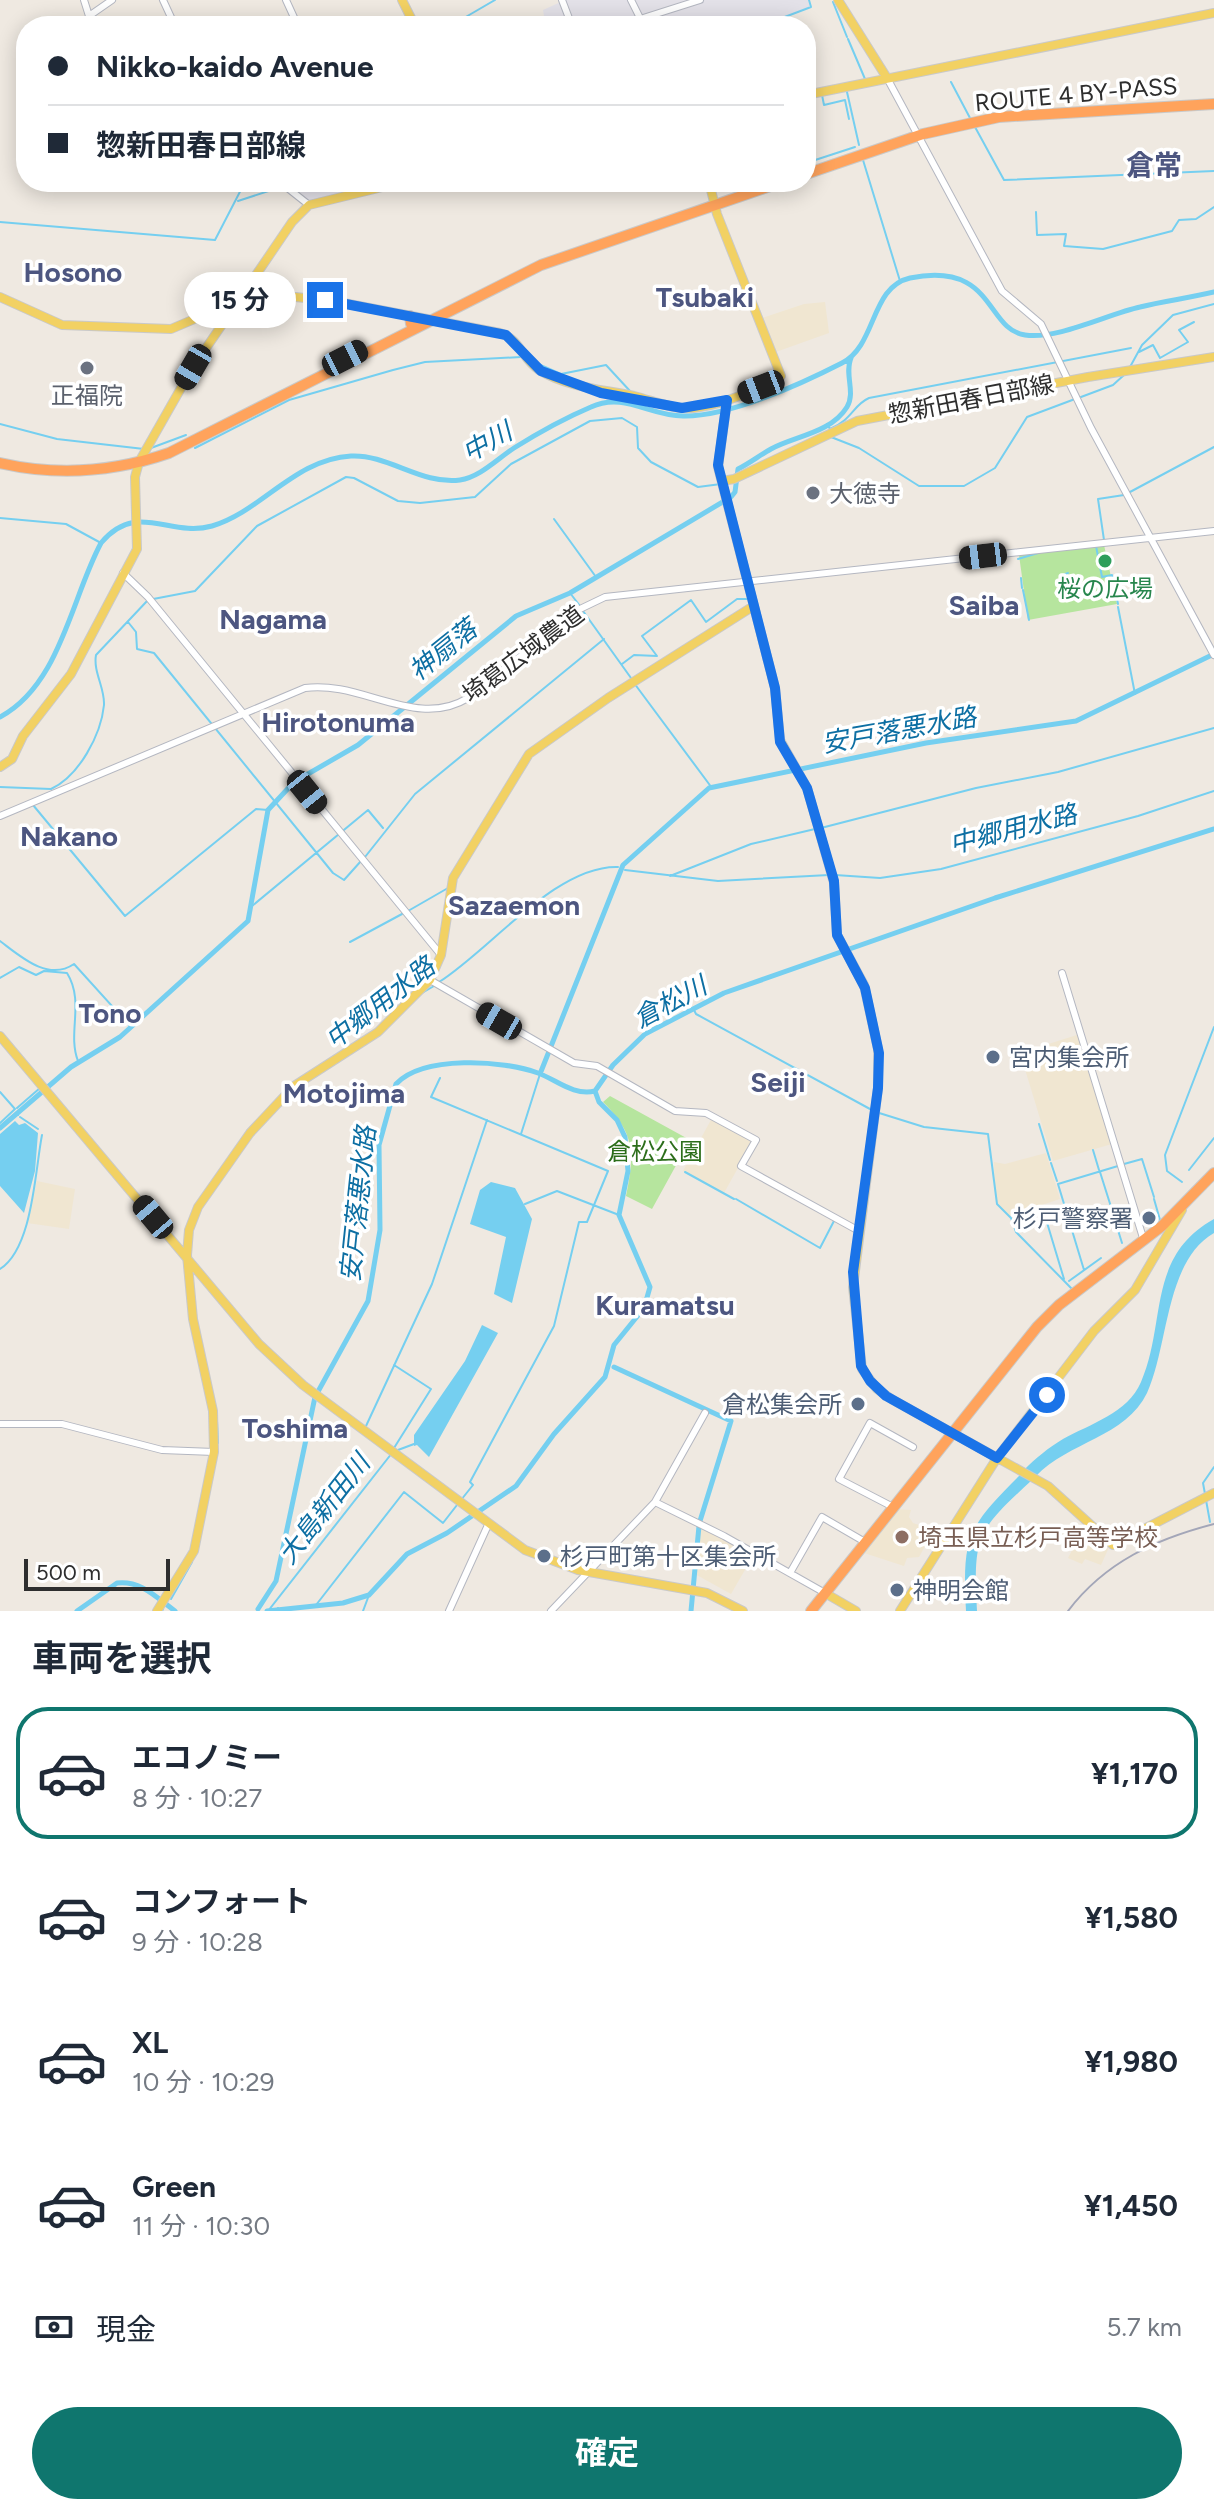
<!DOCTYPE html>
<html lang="ja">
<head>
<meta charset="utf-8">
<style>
	:root { --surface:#fff; --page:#f6f6f7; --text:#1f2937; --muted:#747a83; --line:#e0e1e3; --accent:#0f766e }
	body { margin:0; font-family:Figtree,"Noto Sans JP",sans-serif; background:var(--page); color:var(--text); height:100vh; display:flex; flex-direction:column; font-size:30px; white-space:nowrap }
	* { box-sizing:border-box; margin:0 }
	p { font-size:26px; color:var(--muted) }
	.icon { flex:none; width:44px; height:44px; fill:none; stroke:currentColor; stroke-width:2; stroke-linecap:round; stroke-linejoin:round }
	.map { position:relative; height:1611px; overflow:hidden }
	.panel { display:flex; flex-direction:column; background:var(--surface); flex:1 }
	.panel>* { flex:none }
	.banner { position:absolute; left:16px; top:16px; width:800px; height:176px; border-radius:32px; box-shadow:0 4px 20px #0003; display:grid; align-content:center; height:176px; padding:0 32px; background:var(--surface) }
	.scale { position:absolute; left:24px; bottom:20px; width:146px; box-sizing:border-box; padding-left:8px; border:4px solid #2e2e2e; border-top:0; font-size:22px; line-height:28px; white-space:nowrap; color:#2e2e2e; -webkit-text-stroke:6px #fff; paint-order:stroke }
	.end { position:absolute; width:36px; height:36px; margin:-18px; border:10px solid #1a73e8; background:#fff; box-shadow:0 0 0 4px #fff }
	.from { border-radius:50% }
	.bubble { position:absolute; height:56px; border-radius:28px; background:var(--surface); box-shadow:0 4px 20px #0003; font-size:26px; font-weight:700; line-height:56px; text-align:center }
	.car { position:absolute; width:24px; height:48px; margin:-24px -12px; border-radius:10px; box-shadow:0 0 6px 2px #0007; background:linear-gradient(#222 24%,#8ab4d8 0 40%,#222 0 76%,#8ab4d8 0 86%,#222 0) }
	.banner b { display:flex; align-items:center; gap:28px; height:76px; font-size:30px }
	.banner b+b { border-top:2px solid var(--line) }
	.banner i { width:20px; height:20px; background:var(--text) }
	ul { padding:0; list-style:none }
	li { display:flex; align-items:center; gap:24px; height:132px; margin:0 16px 12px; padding:0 16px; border:4px solid transparent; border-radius:32px }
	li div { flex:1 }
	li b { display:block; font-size:30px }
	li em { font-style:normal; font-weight:700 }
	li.active { border-color:var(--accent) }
	li>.icon { width:72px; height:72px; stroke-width:1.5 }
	h2 { padding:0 32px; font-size:36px; line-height:96px }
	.pay { display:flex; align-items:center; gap:20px; height:88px; padding:0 32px; font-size:30px }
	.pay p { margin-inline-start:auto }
	.cta { display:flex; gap:16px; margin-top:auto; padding:16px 32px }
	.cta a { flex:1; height:92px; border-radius:48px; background:var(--accent); color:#fff; font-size:32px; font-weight:700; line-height:92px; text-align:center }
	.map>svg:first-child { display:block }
	.industrial { fill:#e3e1e8 }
	.education { fill:#f0e6d1 }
	.green { fill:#b6e59e }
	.water { fill:#75cff0 }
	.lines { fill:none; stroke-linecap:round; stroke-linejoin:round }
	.stream { stroke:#75cff0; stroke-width:2 }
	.river { stroke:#75cff0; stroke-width:5 }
	.minor-casing { stroke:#b4b7c1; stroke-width:8 }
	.major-casing { stroke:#c9c9c9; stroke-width:10 }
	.highway-casing { stroke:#c9c9c9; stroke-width:12 }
	.minor { stroke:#fff; stroke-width:6 }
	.major { stroke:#f2d163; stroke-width:8 }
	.highway { stroke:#ffa35c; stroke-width:10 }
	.rail { stroke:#a3a6b8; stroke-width:2 }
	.route { stroke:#1a73e8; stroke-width:10 }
	.worship-dot { fill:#6b7280; stroke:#fff; stroke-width:3 }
	.leisure-dot { fill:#2e9e5b; stroke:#fff; stroke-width:3 }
	.service-dot { fill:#5c6f8a; stroke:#fff; stroke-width:3 }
	.education-dot { fill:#8d6e63; stroke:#fff; stroke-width:3 }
	.labels { text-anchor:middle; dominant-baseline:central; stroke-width:7; stroke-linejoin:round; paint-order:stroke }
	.street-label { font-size:24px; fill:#2e2e2e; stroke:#fff }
	.worship-label { font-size:24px; fill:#5b616d; stroke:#fff }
	.leisure-label { font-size:24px; fill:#27864d; stroke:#fff }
	.service-label { font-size:24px; fill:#4e5e75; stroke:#fff; text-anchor:start }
	.park-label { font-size:24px; fill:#2c6e1b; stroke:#fff }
	.education-label { font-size:24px; fill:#785e54; stroke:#fff; text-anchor:start }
	.water-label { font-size:26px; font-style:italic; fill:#0d6fa3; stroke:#fff }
	.quarter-label { font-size:28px; font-weight:bold; fill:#4d5680; stroke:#fff }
</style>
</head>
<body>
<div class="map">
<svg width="1214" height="1611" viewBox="0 0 1214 1611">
	<rect width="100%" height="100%" fill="#efe9e1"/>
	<path class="industrial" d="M 565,0 L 808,0 L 810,7 L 761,26 L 533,26 L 545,23 L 543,10 Z
		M 284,182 L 393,182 L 308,201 Z"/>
	<path class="education" d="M 825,302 L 829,333 L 773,353 L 759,319 L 804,304 Z
		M 1080,1034 L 1112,1144 L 1053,1161 L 1020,1053 Z
		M 712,1118 L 753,1141 L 724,1193 L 683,1171 Z
		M 1046,1153 L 1060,1199 L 1008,1216 L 995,1199 L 994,1162 L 1005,1164 Z
		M 37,1181 L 75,1189 L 69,1229 L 27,1223 Z
		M 895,1509 L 911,1510 L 909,1517 L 913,1523 L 934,1530 L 919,1557 L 907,1558 L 904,1566 L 861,1552 Z
		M 1083,1518 L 1110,1545 L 1101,1565 L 1085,1559 L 1082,1564 L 1068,1558 L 1081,1533 L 1077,1530 Z
		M 701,1527 L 753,1556 L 731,1594 L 695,1574 Z"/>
	<path class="green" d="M 1104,545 L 1117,604 L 1028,620 L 1019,555 Z
		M 610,1096 L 690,1140 L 652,1209 L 626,1196 C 635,1152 635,1134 603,1102 Z"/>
	<path class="water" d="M 15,1121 L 19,1125 L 25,1123 L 38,1133 L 35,1171 L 24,1213 L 0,1186 L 0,1134 Z
		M 491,1182 L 515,1188 L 532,1219 L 512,1303 L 494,1294 L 506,1237 L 470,1224 L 480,1190 Z
		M 1214,1219 L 1214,1233 C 1165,1261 1169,1345 1147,1393 C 1126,1437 1068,1442 1036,1476 L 1024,1470 C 1036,1458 1048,1448 1063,1439 C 1090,1424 1128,1413 1141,1382 C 1167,1322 1146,1257 1214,1219 Z
		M 482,1325 L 498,1333 L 429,1457 L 417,1445 L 414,1446 L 414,1435 L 465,1361 Z
		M 1021,1474 L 1032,1480 C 977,1531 973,1535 977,1611 L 966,1611 C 962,1535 968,1527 1021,1474 Z"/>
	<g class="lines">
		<path class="stream" d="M 833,2 L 847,37
			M 103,25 L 104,26
			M 437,26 L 464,18 L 495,0
			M 761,26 L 811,7 L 809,0
			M 848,39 L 865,79
			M 951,82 L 970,118
			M 847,92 L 859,145
			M 822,95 L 824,105 L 845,100 L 849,119
			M 975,127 L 1004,180 L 1214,171
			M 863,160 L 900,281
			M 806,163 L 855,147
			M 238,201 L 281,187
			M 1036,212 L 1037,235 L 1066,234 L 1064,246 L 1103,249 L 1172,231 L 1179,220 L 1196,219 L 1214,207
			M 0,222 L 215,240 L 245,182
			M 1139,352 L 1153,345 L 1160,358 L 1188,342 L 1179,330 L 1194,322
			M 536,363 L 561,374 L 606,365 L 630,391
			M 1130,367 L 1142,345 L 1173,315 L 1214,304
			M 1081,397 L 1113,385 L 1124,375
			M 0,424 L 57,439 L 144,449
			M 827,424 L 830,429 C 853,419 853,405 869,398 L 1131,348
			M 831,437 L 859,448 L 919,486 L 964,486 L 995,468 L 1027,417 L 1075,399
			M 151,448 L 186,435
			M 195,448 L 289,400 L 393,370 L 425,362 L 521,357
			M 1130,492 L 1214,447
			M 0,518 L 66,524 L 101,543
			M 554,519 L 596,577
			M 1104,540 L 1098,499 L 1124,495
			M 1096,546 L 1102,577 L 1112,575 L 1118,604
			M 1018,559 L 1038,553
			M 1063,575 L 1068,573
			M 1021,578 L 1022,588
			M 1023,590 L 1029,620
			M 570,593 L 580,606
			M 1118,607 L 1135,694
			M 583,611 L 631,678
			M 128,622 L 136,632 L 137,649 L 154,653 L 333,873 L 344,880 L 361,861
			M 622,664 L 634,655 L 657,656 L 642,636 L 691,600 L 706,622 L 737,599 L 747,599
			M 634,683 L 712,788
			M 0,787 L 51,789 C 79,776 101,735 104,705 C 105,688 93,672 96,655 L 148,600 L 195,591 L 257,526 L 346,477 L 354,478 L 398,501 L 420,503 L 475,497 L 511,464 L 590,421 L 622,418 L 637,427 L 638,448 L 651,462 L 698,487 L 721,484
			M 33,805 L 125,916 L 256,809 L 268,810
			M 821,828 L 976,788 L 1058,772 L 1214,728
			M 365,857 L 415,794 L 604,639
			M 625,870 L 718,881 L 829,875
			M 835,875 L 880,878 L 941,869 L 1138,816 L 1214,791
			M 670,876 L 751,844 L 815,829
			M 252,906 L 368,810 L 383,828
			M 408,911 L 448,888
			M 0,941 C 20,956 48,982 74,964 L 131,1027
			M 350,942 L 402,914
			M 0,978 L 19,967 L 36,975 L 44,971 L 67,973 C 85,1002 67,1033 78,1061
			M 439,982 C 490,950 556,865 618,867
			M 422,993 L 434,986
			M 693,1008 L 696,1014 L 870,1109
			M 440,1078 L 431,1097 L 608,1171 L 587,1222 L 579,1222 L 554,1326 L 470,1482 L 473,1485 L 461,1500
			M 0,1092 L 15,1109 L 0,1123
			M 17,1108 L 40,1088
			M 876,1112 L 924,1127 L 988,1134 L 997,1204 L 1011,1218 L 1016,1232 L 1072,1289
			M 17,1114 L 18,1115
			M 20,1117 L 38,1129
			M 1039,1124 L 1050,1160
			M 521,1134 L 540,1074
			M 1093,1150 L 1099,1170
			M 1051,1163 L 1057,1181
			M 1124,1164 L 1142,1159 L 1154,1197
			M 1189,1170 L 1214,1138
			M 685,1172 L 734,1199
			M 1100,1172 L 1112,1210
			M 1182,1182 L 1167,1171 L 1165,1155 L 1214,1027
			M 736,1199 L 820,1248 L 835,1219
			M 1154,1199 L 1160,1220
			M 525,1204 L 557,1191 L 619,1215
			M 1042,1206 L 1064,1279
			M 1112,1211 L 1122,1243
			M 0,1269 C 33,1248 35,1170 42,1135
			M 1084,1270 L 1058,1184 L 1118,1166
			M 1069,1281 L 1101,1258
			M 217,1421 L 218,1443
			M 366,1426 L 432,1284 L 487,1120
			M 394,1448 L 431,1389 L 394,1365
			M 398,1450 L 414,1444
			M 1205,1494 L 1203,1483 L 1214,1467
			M 1206,1500 L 1210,1522
			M 171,1599 L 192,1562
			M 316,1605 L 404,1492 L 443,1523 L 457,1505
			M 278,1608 L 278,1611
			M 162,1611 L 163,1609
			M 268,1611 L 392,1453
			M 363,1611 L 369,1595"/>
		<path class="river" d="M 0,717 C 60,685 71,599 101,543 C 137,500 169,538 212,526 C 262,511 295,459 351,456 C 388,454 421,485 460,480 C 480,477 497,459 514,448 C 538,433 565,418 591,407 C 624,392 650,416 683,416 C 729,417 801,384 842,363 C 877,345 870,287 910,278 C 995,261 985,329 1025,335 C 1057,340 1108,314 1140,307 C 1164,301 1190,298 1214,292
			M 540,1074 L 623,865 L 709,788 L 926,743 L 1076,721 L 1214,654
			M 0,1128 L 71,1067 L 120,1037 L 248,921 L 268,810 L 294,782 L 358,745 L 516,616 L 570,593 L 731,497 L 735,492 L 738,469 C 750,463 760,455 771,449 C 795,436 831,433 847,407 C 856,392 844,374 851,358
			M 614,1367 L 731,1421 L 700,1521
			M 258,1609 L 276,1581 L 315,1397 L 368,1301 L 380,1230 L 379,1145 L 396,1084 C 423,1055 503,1060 538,1073 C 557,1080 573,1096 595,1091
			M 77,1611 L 117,1583 C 141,1580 157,1598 175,1611
			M 267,1611 L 343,1603 L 369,1595 L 407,1554 L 447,1533 L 516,1486 L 554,1434 L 605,1377 L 614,1345 L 644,1308 L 650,1287 L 619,1215 L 628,1171 L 625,1137 L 617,1120 L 599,1102 L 595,1091 L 613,1065 L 645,1034 L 724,993 L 995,898 L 1214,829
			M 691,1611 L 699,1526"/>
		<defs>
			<path id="minor" d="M 84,0 L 89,16 L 99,26
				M 163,0 L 175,26
				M 286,0 L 297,24
				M 562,0 L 572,26
				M 631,0 L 644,26
				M 89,16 L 112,0
				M 618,26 L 700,0
				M 887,78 L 1002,291 L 1041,324 L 1091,428 L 1214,655
				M 280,182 L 309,205
				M 123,573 L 148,597 L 441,955
				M 0,816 L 305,688 C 361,680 416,730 468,698 L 580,609 L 605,597 L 1214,531
				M 1062,973 L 1144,1241
				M 430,980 L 574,1063 L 597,1066 L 675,1111 L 706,1113 L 756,1140 L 741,1166 L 859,1231
				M 0,1424 L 62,1424 L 162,1450 L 214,1452
				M 655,1502 L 724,1536 L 825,1593
				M 893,1507 L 839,1479 L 870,1423 L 913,1447
				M 790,1573 L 822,1517 L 865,1542
				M 449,1611 L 488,1525
				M 551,1611 L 655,1502 L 705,1413"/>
			<path id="major" d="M 402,0 L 415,26
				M 838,0 L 887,78
				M 806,95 L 1214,13
				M 0,297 L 62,325 L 171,329 L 239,300 L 292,222 L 309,205 L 403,182
				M 727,400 L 718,467 L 775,688 L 780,740 L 807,788 L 834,883 L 837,935 L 864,985 L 878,1049 L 878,1088 L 853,1287 L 862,1369 L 877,1389 L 893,1400 L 1048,1486 L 1113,1545 L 1214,1493
				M 722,481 L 734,479 L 857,421 L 1088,377 L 1214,357
				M 0,767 L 12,759 L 23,736 L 71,674 L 137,549 L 135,477 L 139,462 L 193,367 L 239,300 L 267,294 L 333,301 L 500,333 C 520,339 522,359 539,370 C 569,388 601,389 634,396 C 654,401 673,410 694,408 C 723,405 750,391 777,381 L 781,376 L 717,214 L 709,182
				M 0,1036 L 259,1344 L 303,1385 L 525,1550 L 578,1570 L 707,1593 L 743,1611
				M 825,1593 L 856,1611
				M 157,1611 L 194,1551 L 214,1452 L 213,1411 L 193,1319 L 187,1255 L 189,1230 L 198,1207 L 250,1133 L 294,1086 L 378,1032 L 430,980 L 441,955 L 453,878 L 529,754 L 608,698 L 752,607
				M 900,1611 L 997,1458 L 1094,1331 L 1135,1290 L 1182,1210"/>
			<path id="highway" d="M 806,174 L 923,134 L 999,117 L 1214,104
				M 410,316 L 411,324
				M 0,463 C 57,476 114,472 169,453 L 541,265 L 782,182
				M 811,1611 L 1037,1327 L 1059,1305 L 1162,1226 L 1214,1173"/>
		</defs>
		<use href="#minor" class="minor-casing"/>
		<use href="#major" class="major-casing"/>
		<use href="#highway" class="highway-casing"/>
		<use href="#minor" class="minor"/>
		<use href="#major" class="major"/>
		<use href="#highway" class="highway"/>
		<path class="rail" d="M 1068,1611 C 1105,1562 1156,1539 1214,1524"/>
	</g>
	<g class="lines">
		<path class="route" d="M 325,300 L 506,335 L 541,371 L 601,393 L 682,408 L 727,400 L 718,465 L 775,688 L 780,742 L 807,788 L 834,881 L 837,935 L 865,988 L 879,1053 L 878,1088 L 853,1272 L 861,1366 L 870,1381 L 886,1396 L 997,1458 L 1047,1395"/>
	</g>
	<g class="worship-dot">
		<circle cx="87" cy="368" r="8"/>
		<circle cx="813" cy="493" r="8"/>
	</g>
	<circle class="leisure-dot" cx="1105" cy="561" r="8"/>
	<g class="service-dot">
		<circle cx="993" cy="1057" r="8"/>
		<circle cx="1149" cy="1218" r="8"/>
		<circle cx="858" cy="1404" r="8"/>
		<circle cx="544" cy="1556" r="8"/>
		<circle cx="897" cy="1590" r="8"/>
	</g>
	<circle class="education-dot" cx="902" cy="1537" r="8"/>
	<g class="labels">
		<g class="street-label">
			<text transform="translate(1076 94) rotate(-5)">ROUTE 4 BY-PASS</text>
			<text transform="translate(971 399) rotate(-11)">惣新田春日部線</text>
			<text transform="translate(523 654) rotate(-37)">埼葛広域農道</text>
		</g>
		<g class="worship-label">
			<text x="87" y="395">正福院</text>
			<text x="829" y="493" text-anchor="start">大徳寺</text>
		</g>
		<g class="leisure-label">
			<text x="1105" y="588">桜の広場</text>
		</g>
		<g class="service-label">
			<text x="1009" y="1057">宮内集会所</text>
			<text x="1133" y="1218" text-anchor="end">杉戸警察署</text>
			<text x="842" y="1404" text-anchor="end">倉松集会所</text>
			<text x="560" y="1556">杉戸町第十区集会所</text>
			<text x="913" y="1590">神明会館</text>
		</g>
		<g class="park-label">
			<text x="655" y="1151">倉松公園</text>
		</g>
		<g class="education-label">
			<text x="918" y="1537">埼玉県立杉戸高等学校</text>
		</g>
		<g class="water-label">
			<text transform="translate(487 442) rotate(-29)">中川</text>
			<text transform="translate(443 650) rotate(-39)">神扇落</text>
			<text transform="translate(899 730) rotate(-10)">安戸落悪水路</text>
			<text transform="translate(1013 829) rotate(-14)">中郷用水路</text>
			<text transform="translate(670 1002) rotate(-28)">倉松川</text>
			<text transform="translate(380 1003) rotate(-38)">中郷用水路</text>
			<text transform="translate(358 1204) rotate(-84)">安戸落悪水路</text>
			<text transform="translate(324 1509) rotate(-52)">大島新田川</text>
		</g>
		<g class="quarter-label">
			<text x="1154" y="165">倉常</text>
			<text x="73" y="272">Hosono</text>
			<text x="705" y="297">Tsubaki</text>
			<text x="984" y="605">Saiba</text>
			<text x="273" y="619">Nagama</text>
			<text x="338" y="722">Hirotonuma</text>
			<text x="69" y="836">Nakano</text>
			<text x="514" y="905">Sazaemon</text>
			<text x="110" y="1013">Tono</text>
			<text x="778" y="1082">Seiji</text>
			<text x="344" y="1093">Motojima</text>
			<text x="665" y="1305">Kuramatsu</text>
			<text x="295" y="1428">Toshima</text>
		</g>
	</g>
</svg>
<div class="scale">500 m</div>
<i class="end from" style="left:1047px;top:1395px"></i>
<i class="end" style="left:325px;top:300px"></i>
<div class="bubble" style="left:184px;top:272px;width:112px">15 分</div>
<i class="car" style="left:345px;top:358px;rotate:63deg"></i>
<i class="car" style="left:193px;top:367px;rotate:210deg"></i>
<i class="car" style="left:761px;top:387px;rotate:249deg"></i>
<i class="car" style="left:983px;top:556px;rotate:263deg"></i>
<i class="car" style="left:307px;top:792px;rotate:141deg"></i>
<i class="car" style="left:499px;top:1021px;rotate:300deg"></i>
<i class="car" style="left:153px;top:1217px;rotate:320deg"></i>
<div class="banner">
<b><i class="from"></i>Nikko-kaido Avenue</b>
<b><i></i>惣新田春日部線</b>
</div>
</div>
<section class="panel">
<h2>車両を選択</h2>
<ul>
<li class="active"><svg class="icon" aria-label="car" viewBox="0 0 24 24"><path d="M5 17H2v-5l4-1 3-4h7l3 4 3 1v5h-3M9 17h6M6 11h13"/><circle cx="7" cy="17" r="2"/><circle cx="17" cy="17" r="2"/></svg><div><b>エコノミー</b><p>8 分 · 10:27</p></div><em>¥1,170</em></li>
<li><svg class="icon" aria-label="car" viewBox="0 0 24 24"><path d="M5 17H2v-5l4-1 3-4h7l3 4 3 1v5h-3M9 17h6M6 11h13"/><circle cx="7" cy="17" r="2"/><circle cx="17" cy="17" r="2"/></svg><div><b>コンフォート</b><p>9 分 · 10:28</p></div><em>¥1,580</em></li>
<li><svg class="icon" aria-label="car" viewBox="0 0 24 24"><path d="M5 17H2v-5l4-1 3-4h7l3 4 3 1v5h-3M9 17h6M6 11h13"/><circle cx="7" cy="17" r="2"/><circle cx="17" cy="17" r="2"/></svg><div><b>XL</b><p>10 分 · 10:29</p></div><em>¥1,980</em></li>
<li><svg class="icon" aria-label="car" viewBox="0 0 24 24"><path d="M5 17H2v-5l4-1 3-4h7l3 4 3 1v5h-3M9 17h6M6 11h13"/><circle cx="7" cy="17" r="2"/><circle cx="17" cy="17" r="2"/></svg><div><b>Green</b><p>11 分 · 10:30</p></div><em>¥1,450</em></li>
</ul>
<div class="pay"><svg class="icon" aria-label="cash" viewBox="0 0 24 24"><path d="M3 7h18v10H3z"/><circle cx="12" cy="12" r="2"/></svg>現金<p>5.7 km</p></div>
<div class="cta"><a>確定</a></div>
</section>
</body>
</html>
